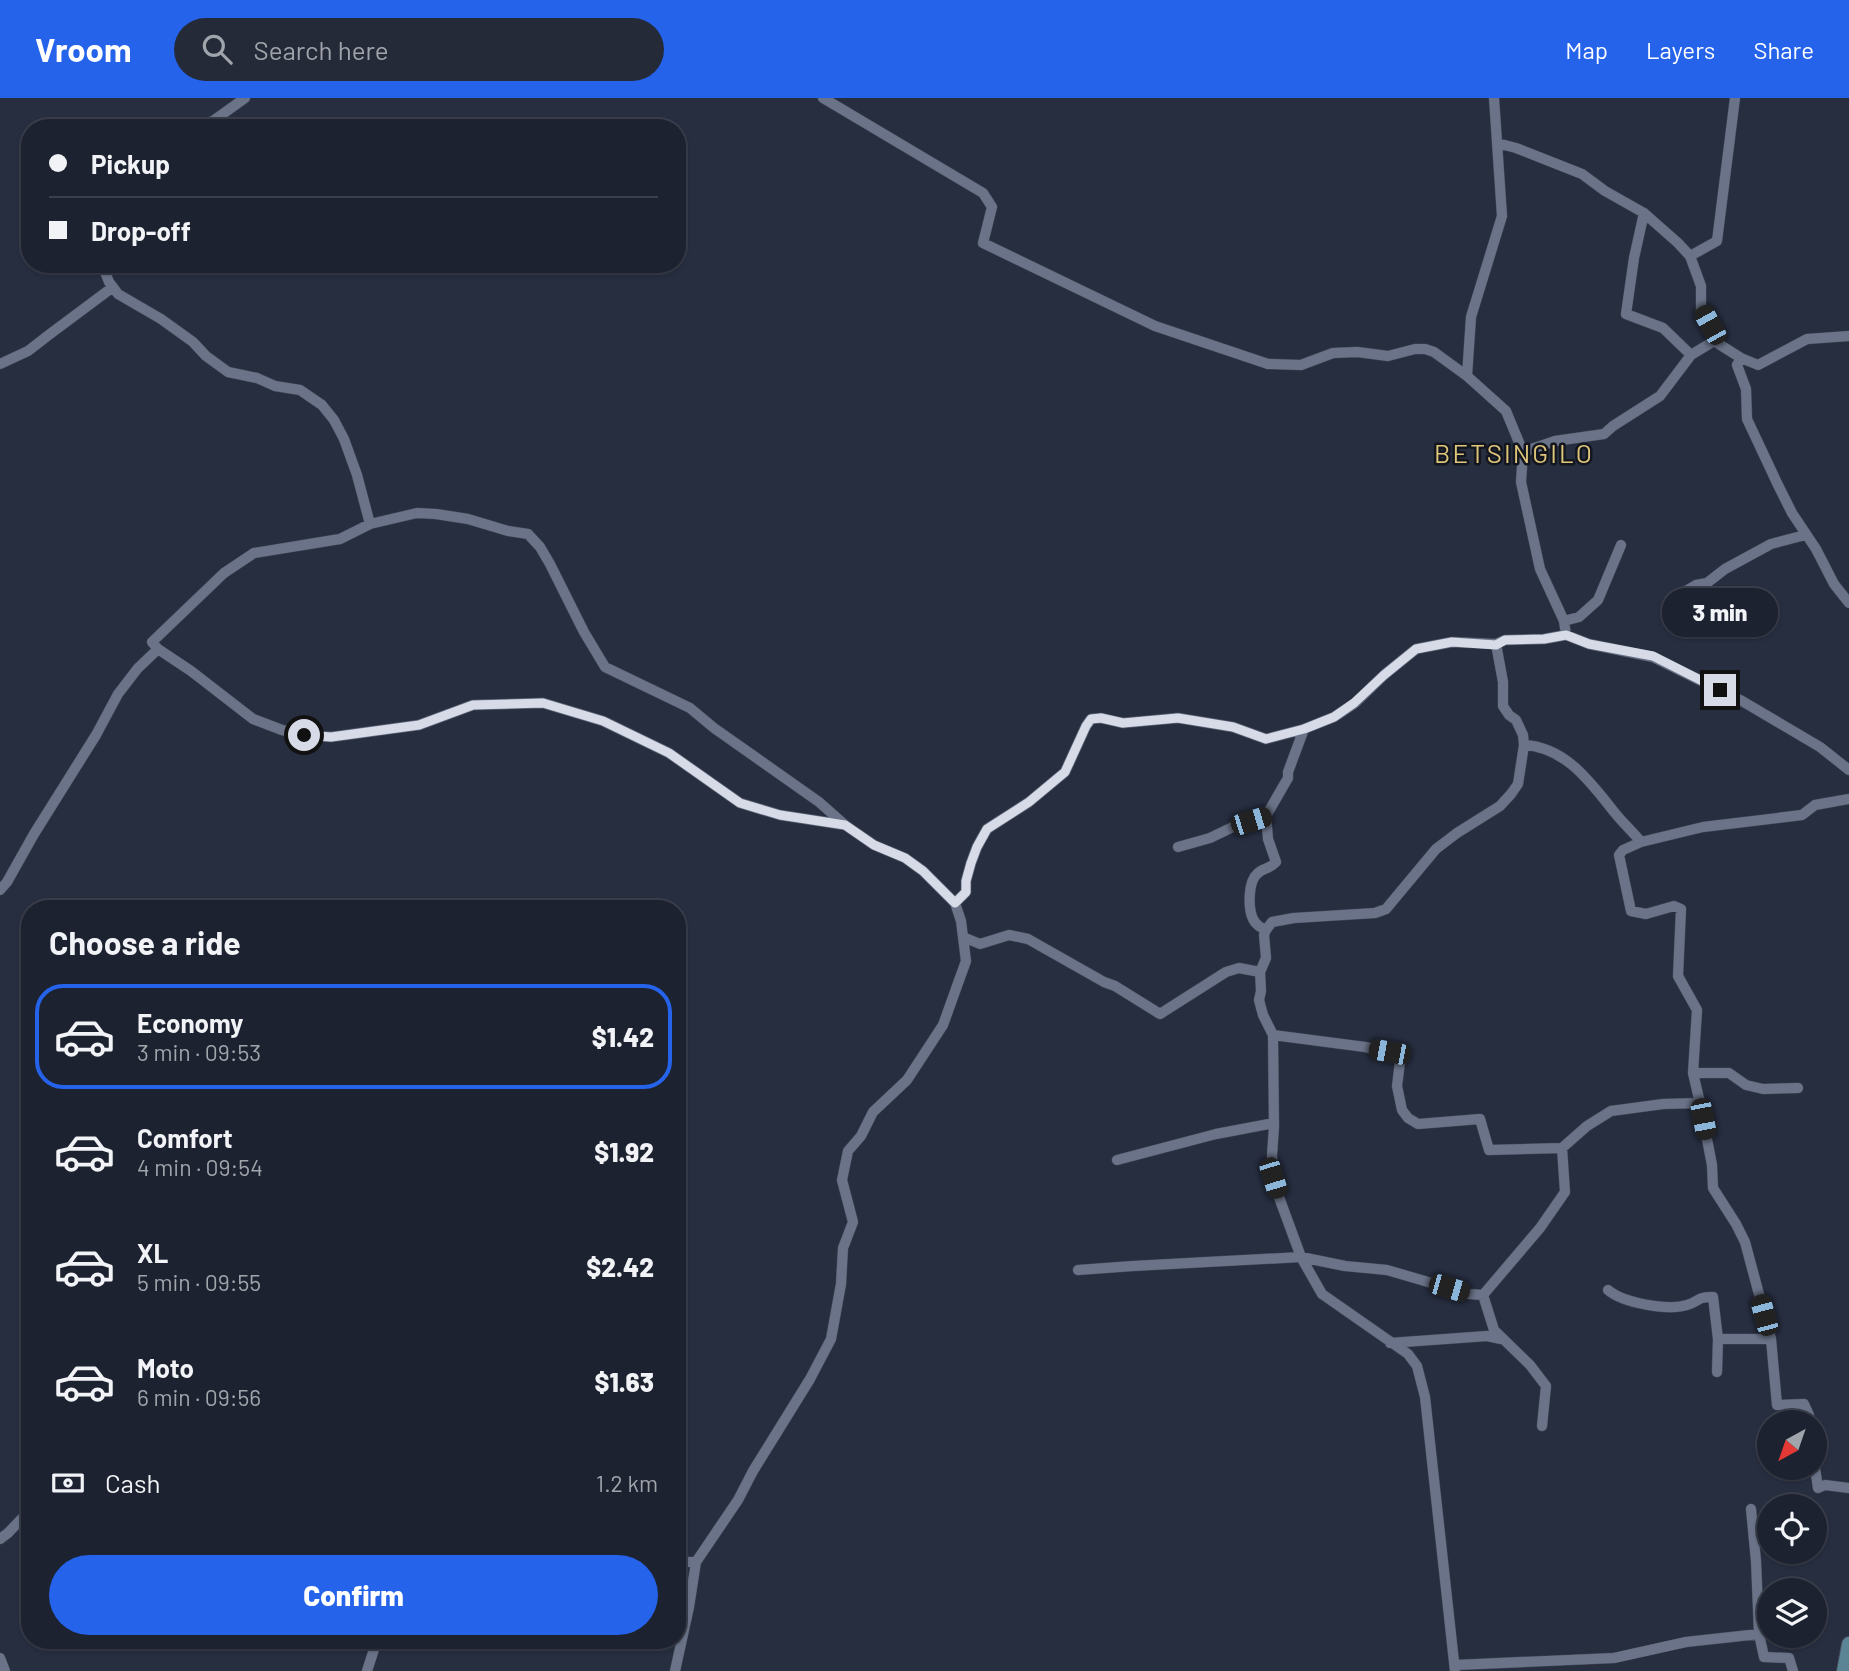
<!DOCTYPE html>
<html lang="en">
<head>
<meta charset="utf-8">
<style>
	:root { --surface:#1d2230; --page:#252a38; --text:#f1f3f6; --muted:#a0a4ab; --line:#3b3f4c; --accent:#2563eb }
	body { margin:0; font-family:Barlow,sans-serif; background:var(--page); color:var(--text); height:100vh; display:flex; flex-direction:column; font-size:26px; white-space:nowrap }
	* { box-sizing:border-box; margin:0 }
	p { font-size:23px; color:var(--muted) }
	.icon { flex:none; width:38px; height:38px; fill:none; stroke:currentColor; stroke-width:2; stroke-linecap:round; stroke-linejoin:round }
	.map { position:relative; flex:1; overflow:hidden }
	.side { position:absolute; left:21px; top:802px; width:665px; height:749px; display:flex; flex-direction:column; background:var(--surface); border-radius:28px; box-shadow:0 2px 5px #0004,0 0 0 2px var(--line) }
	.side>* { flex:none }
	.top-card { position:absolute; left:21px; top:21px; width:665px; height:154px; border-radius:28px; box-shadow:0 2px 5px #0004,0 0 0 2px var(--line); display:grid; align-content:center; height:154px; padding:0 28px; background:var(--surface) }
	.needle { width:46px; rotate:220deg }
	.fabs { position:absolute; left:1757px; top:1312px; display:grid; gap:14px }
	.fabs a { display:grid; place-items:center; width:70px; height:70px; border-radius:50%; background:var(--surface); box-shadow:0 2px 5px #0004,0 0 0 2px var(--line); font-size:35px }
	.end { position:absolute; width:32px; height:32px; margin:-16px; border:9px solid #d6dbe7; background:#111; box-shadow:0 0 0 4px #111 }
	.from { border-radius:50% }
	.bubble { position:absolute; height:49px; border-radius:24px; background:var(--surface); box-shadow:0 2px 5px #0004,0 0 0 2px var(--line); font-size:23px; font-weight:800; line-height:49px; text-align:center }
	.car { position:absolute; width:21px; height:42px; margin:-21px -10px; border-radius:9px; box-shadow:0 0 5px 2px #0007; background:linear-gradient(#222 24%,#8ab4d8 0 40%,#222 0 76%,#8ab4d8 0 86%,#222 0) }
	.top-card b { display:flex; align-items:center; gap:24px; height:66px; font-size:26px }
	.top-card b+b { border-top:2px solid var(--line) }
	.top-card i { width:18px; height:18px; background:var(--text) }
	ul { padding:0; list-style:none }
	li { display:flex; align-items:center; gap:21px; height:105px; margin:0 14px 10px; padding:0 14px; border:4px solid transparent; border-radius:28px }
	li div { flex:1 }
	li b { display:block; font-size:26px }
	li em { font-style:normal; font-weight:800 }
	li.active { border-color:var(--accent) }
	li>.icon { width:63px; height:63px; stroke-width:1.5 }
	h2 { padding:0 28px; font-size:32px; line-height:84px }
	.pay { display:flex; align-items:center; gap:18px; height:77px; padding:0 28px; font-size:26px }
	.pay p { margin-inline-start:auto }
	.primary-button { display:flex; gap:14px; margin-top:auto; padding:14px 28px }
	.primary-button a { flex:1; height:80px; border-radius:42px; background:var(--accent); color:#fff; font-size:28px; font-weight:800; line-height:80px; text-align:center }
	header { display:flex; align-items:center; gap:42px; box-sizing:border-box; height:98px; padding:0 35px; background:var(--accent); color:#fff }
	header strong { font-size:33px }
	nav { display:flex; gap:38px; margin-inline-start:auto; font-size:24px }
	.search { width:490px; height:63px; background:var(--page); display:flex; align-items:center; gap:18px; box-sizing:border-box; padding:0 24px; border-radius:38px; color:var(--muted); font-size:26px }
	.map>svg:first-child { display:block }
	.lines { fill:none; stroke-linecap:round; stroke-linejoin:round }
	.street-casing { stroke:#434958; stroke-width:11 }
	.secondary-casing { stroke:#434958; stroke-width:16 }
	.street { stroke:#6a7388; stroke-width:10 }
	.secondary { stroke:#5b8595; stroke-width:14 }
	.route { stroke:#d6dbe7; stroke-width:9 }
	.labels { text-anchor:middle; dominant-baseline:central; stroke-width:5; stroke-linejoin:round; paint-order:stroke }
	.quarter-label { font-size:26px; letter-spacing:2px; fill:#dec67a; stroke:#13161f }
</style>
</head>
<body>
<header>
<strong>Vroom</strong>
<div class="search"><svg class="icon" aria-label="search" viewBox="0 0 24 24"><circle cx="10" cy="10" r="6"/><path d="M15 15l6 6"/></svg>Search here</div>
<nav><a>Map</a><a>Layers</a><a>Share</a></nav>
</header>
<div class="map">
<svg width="1849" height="1573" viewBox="0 0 1849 1573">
	<rect width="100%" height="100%" fill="#272e40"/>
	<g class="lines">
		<defs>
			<path id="street" d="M 823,0 L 983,95 L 992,109 L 983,145 L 1155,228 L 1268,266 L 1301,267 L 1333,255 L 1357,254 L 1388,258 L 1415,251 L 1425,251 L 1434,254 L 1467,278
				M 1494,0 L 1502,118 L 1471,219 L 1467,278 L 1506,313 L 1523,354 L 1521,384 L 1540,471 L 1564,523 L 1566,537 L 1589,546 L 1653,559 L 1742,603 L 1820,649 L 1849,672
				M 1735,0 L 1717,143 L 1690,158 L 1701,188 L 1701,212 L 1710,227 L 1714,243 L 1741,260 L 1758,267 L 1807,241 L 1849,238
				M 191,30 L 213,23 L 245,0
				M 1497,45 L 1516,50 L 1582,76 L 1605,93 L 1644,115 L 1678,145 L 1690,158
				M 1644,115 L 1634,160 L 1626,216 L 1663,230 L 1691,257
				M 104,166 L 105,174 L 109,184 L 118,196 L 161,221 L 193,244 L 206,258 L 228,274 L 257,280 L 275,288 L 300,292 L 322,307 L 334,322 L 344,341 L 357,377 L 370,426
				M 1741,260 L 1737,267 L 1746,291 L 1747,321 L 1777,385 L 1792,415 L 1816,451 L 1834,486 L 1849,505
				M 0,266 L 28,253 L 50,236 L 113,189
				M 1523,354 L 1555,343 L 1604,336 L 1613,328 L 1660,298 L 1691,257 L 1714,243
				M 1679,497 L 1696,487 L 1707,485 L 1725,471 L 1771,446 L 1805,437
				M 1564,523 L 1579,519 L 1598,502 L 1621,447
				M 1304,631 L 1288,674 L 1288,680 L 1266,718 L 1268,741 L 1276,764 C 1270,771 1262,770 1257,776 C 1248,784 1248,810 1253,821 C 1256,827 1260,829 1266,832 L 1264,837 L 1266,860 L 1260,874 L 1261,893 L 1259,902 L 1263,917 L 1273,937 L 1274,1029 L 1272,1057 L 1273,1080 L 1280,1102 L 1301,1159 L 1322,1196 L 1408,1256 L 1417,1268 L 1425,1299 L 1455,1573
				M 1524,647 C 1566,649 1591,685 1615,715 C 1623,725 1633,734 1641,744
				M 1178,749 L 1210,740 L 1237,727 L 1266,718
				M 0,792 L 7,784 L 34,736 L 96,637 L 118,596 L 138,570 L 158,551
				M 955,805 L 966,794 L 966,783 L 971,765 L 977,749 L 987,731 L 1029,704 L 1065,674 L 1086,628 L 1091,621 L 1101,620 L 1123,625 L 1178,620 L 1233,629 L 1266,641 L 1304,631 L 1334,619 L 1355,605 L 1384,577 L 1416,551 L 1452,544 L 1496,546 L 1505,542 L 1544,541 L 1566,537
				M 1266,832 L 1272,824 L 1294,820 L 1375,815 L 1386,811 L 1436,751 L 1457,735 L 1500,708 L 1511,696 L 1518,686 L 1524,647 L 1523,637 L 1516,622 L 1509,617 L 1503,608 L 1503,584 L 1496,546
				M 963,839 L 980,846 L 1009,837 L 1028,841 L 1104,884 L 1115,888 L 1160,916 L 1226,874 L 1239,870 L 1260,874
				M 1273,937 L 1365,949 L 1401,956 L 1397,988 L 1402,1012 L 1408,1020 L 1418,1026 L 1480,1021 L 1489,1052 L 1562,1050 L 1587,1028 L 1611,1013 L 1663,1006 L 1700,1005
				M 1693,975 L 1729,975 L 1746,987 L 1763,991 L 1798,990
				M 1117,1062 L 1216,1036 L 1274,1025
				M 1078,1172 L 1133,1168 L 1301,1159 L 1345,1168 L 1387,1172 L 1469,1196 L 1483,1197 L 1494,1232 L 1530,1267 L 1546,1288 L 1542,1328
				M 1608,1192 C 1623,1205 1668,1213 1687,1207 C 1700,1203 1696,1199 1713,1199 L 1718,1241 L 1717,1274
				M 1483,1197 L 1540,1130 L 1565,1094 L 1562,1050
				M 1718,1241 L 1771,1241
				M 1390,1245 L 1487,1238 L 1501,1241
				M 1810,1325 L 1809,1317 L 1804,1306 L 1777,1307 L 1771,1241 L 1745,1144 L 1736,1126 L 1713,1090 L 1712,1067 L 1700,1005 L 1693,975 L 1697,912 L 1678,878 L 1681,811 L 1674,808 L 1646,816 L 1631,813 L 1619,757 L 1623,752 L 1641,744 L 1703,729 L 1802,717 L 1815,707 L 1849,701
				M 1815,1370 L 1818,1390 L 1825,1387 L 1849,1390
				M 1751,1411 L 1756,1463 L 1759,1536
				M 0,1441 L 8,1435 L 30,1412
				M 677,1464 L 696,1464
				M 0,1560 L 5,1573
				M 1455,1567 L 1614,1560 L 1686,1544 L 1759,1536 L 1764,1559 L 1789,1560 L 1793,1573
				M 367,1573 L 377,1542
				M 675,1573 L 689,1509 L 696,1464 L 738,1402 L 753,1373 L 810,1281 L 831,1241 L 841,1186 L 843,1150 L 853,1124 L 842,1082 L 848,1053 L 861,1038 L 873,1014 L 907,982 L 943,927 L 966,863 L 961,823 L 955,805 L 923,773 L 905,760 L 874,747 L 845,727 L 819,704 L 714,630 L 690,610 L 605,569 L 584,534 L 550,466 L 540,449 L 528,436 L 508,433 L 468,421 L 436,416 L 417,415 L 370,426 L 340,441 L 254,455 L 224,475 L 152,544 L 158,551 L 191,573 L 253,621 L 282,632 L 304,637 L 331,639 L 419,627 L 473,607 L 543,605 L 603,623 L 669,655 L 740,705 L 780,717 L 845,727"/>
			<path id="secondary" d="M 1844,1573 L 1849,1546"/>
		</defs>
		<use href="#street" class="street-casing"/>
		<use href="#secondary" class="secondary-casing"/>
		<use href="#street" class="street"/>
		<use href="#secondary" class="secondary"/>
	</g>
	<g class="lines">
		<path class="route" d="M 304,637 L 331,639 L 419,627 L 473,607 L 543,605 L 603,623 L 669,655 L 740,705 L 780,717 L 845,727 L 874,747 L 905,760 L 923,773 L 955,805 L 966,794 L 966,783 L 971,765 L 977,749 L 987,731 L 1029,704 L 1065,674 L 1086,628 L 1091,621 L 1101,620 L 1123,625 L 1178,620 L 1233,629 L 1266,641 L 1304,631 L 1334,619 L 1354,605 L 1384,577 L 1416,551 L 1452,544 L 1496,547 L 1505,542 L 1544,541 L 1566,537 L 1589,546 L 1653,558 L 1720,592"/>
	</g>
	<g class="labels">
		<g class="quarter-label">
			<text x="1514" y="354">BETSINGILO</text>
		</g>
	</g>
</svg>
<div class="fabs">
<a><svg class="needle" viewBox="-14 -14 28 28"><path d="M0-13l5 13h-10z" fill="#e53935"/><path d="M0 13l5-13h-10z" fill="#a0a4ab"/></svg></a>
<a><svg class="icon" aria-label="locate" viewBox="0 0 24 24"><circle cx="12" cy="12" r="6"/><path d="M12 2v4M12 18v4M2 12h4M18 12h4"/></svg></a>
<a><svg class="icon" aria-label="layers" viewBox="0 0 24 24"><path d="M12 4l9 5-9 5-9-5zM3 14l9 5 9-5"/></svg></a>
</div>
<i class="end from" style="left:304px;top:637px"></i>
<i class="end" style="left:1720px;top:592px"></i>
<div class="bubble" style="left:1662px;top:490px;width:116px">3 min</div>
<i class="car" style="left:1710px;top:227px;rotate:331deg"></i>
<i class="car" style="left:1251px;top:723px;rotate:73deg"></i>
<i class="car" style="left:1389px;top:954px;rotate:281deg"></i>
<i class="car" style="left:1703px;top:1021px;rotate:169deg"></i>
<i class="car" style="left:1273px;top:1080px;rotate:163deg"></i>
<i class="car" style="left:1449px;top:1190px;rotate:106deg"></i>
<i class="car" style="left:1764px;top:1217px;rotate:345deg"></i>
<div class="top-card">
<b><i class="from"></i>Pickup</b>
<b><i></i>Drop-off</b>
</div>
<section class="side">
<h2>Choose a ride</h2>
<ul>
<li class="active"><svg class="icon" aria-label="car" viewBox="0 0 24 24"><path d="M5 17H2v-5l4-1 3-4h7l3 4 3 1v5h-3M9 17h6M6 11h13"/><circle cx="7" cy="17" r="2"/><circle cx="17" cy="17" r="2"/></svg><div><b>Economy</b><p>3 min · 09:53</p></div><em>$1.42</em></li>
<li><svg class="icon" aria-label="car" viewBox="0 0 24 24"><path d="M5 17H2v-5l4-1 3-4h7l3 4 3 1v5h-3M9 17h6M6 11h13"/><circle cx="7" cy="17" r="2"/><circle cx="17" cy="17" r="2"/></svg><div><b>Comfort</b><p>4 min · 09:54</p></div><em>$1.92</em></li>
<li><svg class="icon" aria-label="car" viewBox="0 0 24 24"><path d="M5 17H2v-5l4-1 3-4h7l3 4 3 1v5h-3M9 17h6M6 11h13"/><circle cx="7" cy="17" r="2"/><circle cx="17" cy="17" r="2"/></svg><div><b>XL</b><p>5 min · 09:55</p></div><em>$2.42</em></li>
<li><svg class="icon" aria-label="car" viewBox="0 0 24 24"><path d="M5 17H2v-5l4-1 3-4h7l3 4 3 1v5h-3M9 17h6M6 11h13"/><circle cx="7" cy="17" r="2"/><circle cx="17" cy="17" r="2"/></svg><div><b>Moto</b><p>6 min · 09:56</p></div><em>$1.63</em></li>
</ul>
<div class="pay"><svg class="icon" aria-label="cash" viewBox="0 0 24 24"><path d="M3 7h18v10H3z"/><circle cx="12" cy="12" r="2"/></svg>Cash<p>1.2 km</p></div>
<div class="primary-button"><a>Confirm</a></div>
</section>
</div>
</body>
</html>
